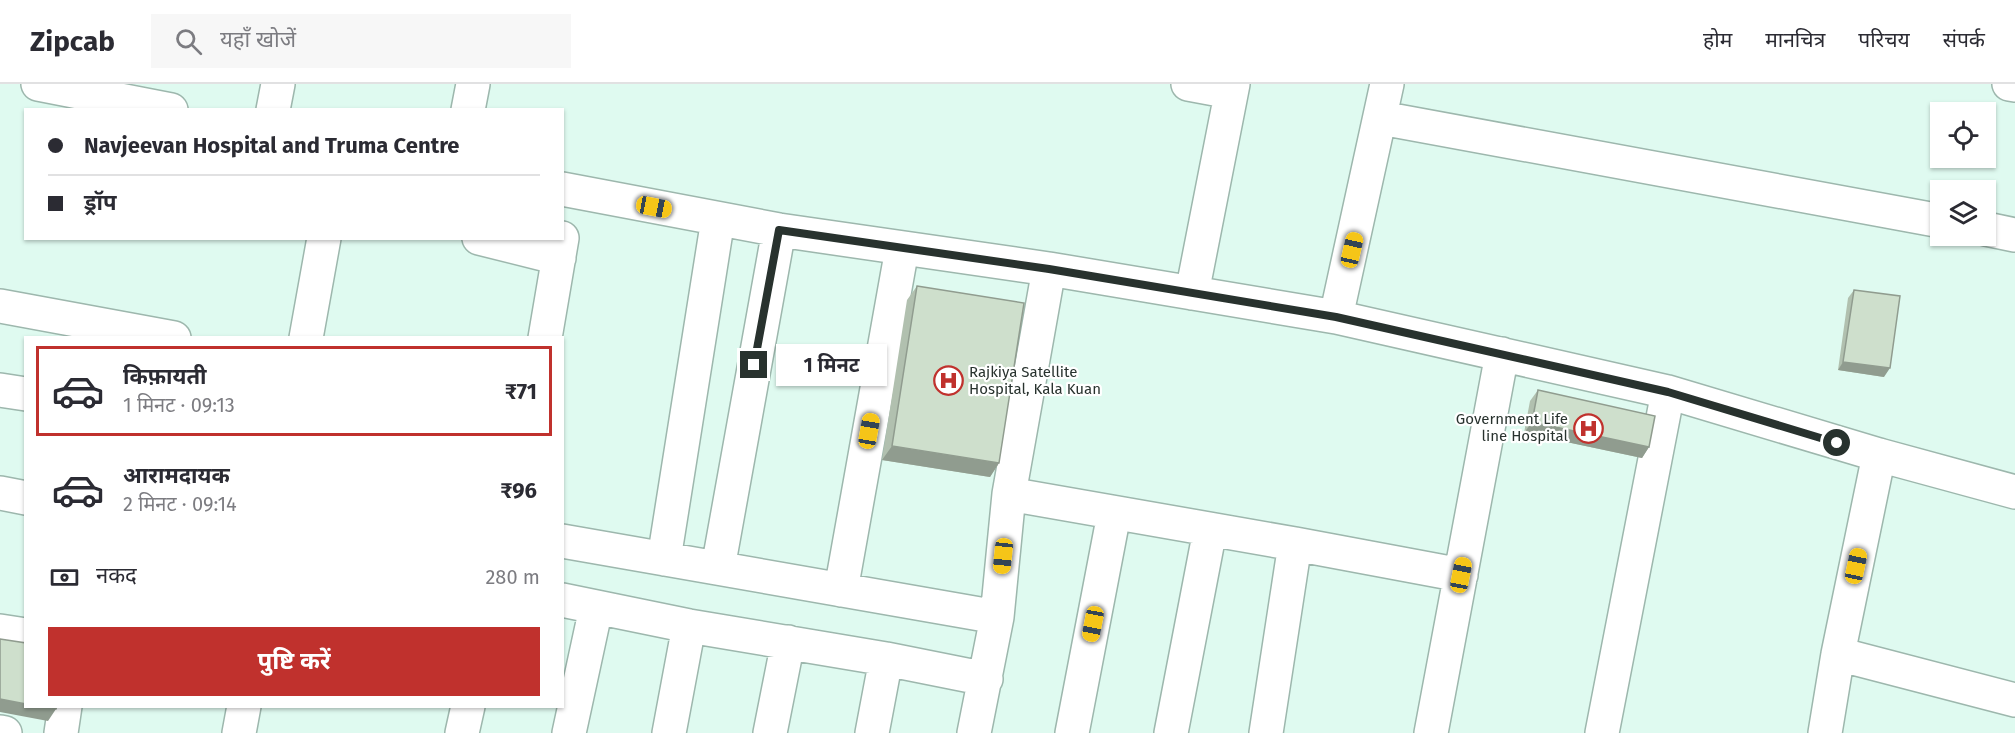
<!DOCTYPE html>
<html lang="hi">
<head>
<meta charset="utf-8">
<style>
	:root { --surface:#fff; --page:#f7f7f7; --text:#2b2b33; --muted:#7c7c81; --line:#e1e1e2; --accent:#c0312d }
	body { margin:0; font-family:"Fira Sans","Noto Sans Devanagari",sans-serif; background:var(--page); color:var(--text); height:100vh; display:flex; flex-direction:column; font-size:22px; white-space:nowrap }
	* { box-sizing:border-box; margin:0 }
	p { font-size:20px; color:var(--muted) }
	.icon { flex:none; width:33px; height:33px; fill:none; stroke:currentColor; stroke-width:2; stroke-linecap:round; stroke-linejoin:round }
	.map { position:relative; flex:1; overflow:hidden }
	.sheet { position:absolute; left:24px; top:252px; width:540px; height:372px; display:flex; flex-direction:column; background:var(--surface); border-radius:0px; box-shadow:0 2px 4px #0004 }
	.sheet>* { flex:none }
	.top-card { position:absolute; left:24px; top:24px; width:540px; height:132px; border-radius:0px; box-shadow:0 2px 4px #0004; display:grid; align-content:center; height:132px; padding:0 24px; background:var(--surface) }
	.buttons { position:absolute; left:1930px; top:18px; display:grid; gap:12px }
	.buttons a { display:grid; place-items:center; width:66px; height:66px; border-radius:0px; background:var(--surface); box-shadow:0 2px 4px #0004; font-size:30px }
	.end { position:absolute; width:27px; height:27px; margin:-14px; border:8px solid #28322e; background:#fff; box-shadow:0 0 0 3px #fff }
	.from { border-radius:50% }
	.bubble { position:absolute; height:42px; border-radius:0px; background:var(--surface); box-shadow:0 2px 4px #0004; font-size:20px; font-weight:700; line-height:42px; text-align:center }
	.car { position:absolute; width:18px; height:36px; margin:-18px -9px; border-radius:8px; box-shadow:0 0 4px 2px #0007; background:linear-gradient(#f5c518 24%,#345 0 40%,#f5c518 0 76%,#345 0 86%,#f5c518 0) }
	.top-card b { display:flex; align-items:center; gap:21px; height:57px; font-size:22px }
	.top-card b+b { border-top:2px solid var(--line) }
	.top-card i { width:15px; height:15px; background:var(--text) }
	ul { padding:10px 0 0; list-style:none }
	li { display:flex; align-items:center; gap:18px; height:90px; margin:0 12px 9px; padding:0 12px; border:3px solid transparent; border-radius:0px }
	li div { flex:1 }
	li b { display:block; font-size:22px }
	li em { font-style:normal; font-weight:700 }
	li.selected { border-color:var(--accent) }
	li>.icon { width:54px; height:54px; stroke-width:1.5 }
	.pay { display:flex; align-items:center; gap:15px; height:66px; padding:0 24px; font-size:22px }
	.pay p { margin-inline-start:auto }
	.cta { display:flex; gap:12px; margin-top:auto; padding:12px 24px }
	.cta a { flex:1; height:69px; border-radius:0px; background:var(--accent); color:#fff; font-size:24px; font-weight:700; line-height:69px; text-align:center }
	header { display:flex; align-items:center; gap:36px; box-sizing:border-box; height:84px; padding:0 30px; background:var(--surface); border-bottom:2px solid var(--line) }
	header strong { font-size:28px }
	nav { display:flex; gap:33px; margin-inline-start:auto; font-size:21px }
	.search { width:420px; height:54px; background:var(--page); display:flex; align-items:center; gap:15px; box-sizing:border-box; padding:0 21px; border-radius:0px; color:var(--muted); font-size:22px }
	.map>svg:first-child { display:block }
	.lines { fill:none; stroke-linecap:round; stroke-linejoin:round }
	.minor-casing { stroke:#9db7ad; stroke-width:36 }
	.minor { stroke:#fff; stroke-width:33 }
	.wall { fill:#b1c0af }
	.shaded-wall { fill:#909c8f }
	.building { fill:#cedfcc; stroke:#909c8f; stroke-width:1.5 }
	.route { stroke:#28322e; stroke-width:8 }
	.labels { text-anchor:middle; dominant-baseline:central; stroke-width:4.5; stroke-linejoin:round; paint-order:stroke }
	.poi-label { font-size:15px; fill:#28322e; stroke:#fff; text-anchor:start }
</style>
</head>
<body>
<header>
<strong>Zipcab</strong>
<div class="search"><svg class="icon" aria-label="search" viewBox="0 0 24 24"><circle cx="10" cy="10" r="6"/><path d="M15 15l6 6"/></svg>यहाँ खोजें</div>
<nav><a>होम</a><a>मानचित्र</a><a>परिचय</a><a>संपर्क</a></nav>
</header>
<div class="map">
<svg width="2015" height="649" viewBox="0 0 2015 649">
	<rect width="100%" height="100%" fill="#dffaf0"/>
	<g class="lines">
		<defs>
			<path id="minor" d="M 38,0 L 171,26
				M 1188,0 L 1231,8
				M 2009,0 L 2015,1
				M 273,26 L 278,0
				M 468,26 L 473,0
				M 1381,34 L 1941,137
				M 562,105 L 779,146 L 1049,185 L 1336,233 L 1668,308 L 1879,371 L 2015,408
				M 1986,145 L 2015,151
				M 479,154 L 559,174
				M 1192,209 L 1233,0
				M 0,222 L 174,254
				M 1336,233 L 1387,0
				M 306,254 L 324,154
				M 545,254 L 562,154
				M 0,306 L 26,310
				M 0,409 L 26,414
				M 1009,410 L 1295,460 L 1266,649
				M 562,457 L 997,533
				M 1295,460 L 1461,491
				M 664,475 L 718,135
				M 718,484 L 779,146
				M 841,506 L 902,165
				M 562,516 L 689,542 L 886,575 L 986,595
				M 0,547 L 26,551
				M 1838,570 L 2015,616
				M 0,648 L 5,649
				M 61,649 L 65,622
				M 239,649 L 244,622
				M 462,649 L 468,622
				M 569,649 L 596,524
				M 669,649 L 689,542
				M 770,649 L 788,558
				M 872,649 L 886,575
				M 974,649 L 997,533 L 1009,410 L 1049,185
				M 1072,649 L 1114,430
				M 1171,649 L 1210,446
				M 1431,649 L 1502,270
				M 1602,649 L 1668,308
				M 1825,649 L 1838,570 L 1879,371"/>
		</defs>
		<use href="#minor" class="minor-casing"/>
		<use href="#minor" class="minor"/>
	</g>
	<path class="wall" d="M 917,202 L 999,379 L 990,393 L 882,376 L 907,216 Z
		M 1854,206 L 1884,293 L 1838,286 L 1848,214 Z
		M 1538,306 L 1649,363 L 1642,374 L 1524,349 L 1530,317 Z"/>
	<path class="shaded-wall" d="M 1843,278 L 1890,284 L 1884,293 L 1838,286 Z
		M 1532,338 L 1649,363 L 1642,374 L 1524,349 Z
		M 892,362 L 999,379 L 990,393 L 882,376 Z
		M 0,615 L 26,620 L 26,622 L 41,622 L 56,625 L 48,637 L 0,628 Z"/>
	<path class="building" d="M 917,202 L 1024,219 L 999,379 L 892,362 Z
		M 1854,206 L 1900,212 L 1890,284 L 1843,278 Z
		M 1538,306 L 1655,332 L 1649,363 L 1532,338 Z
		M 0,555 L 26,559 L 26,620 L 0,615 Z
		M 41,622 L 57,622 L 56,625 Z"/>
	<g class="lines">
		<path class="route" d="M 754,281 L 779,146 L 1049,185 L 1336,233 L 1668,308 L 1837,359"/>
	</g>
	<defs>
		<symbol id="hospital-ring" viewBox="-11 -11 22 22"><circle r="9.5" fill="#fff" stroke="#c0312d" stroke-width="1.5"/><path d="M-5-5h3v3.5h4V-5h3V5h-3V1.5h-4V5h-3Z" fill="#c0312d"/></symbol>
	</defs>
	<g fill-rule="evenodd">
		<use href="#hospital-ring" x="932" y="280" width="33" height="33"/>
		<use href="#hospital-ring" x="1572" y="328" width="33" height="33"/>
	</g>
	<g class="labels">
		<g class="poi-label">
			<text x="969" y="288">Rajkiya Satellite<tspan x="969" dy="17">Hospital, Kala Kuan</tspan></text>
			<text x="1568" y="335" text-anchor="end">Government Life<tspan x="1568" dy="17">line Hospital</tspan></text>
		</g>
	</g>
</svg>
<div class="buttons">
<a><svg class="icon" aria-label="locate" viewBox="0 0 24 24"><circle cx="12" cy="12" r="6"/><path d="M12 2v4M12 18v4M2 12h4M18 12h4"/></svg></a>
<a><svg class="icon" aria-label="layers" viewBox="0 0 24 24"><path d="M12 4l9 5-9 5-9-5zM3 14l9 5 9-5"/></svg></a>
</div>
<i class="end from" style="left:1837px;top:359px"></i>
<i class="end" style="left:754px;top:281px"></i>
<div class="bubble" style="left:776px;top:260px;width:111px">1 मिनट</div>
<i class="car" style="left:654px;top:123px;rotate:101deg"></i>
<i class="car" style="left:1352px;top:166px;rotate:13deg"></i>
<i class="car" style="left:869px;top:347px;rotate:10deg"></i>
<i class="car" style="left:1003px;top:472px;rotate:186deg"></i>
<i class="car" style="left:1856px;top:482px;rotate:12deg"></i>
<i class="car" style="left:1461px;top:491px;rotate:11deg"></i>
<i class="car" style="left:1093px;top:540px;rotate:191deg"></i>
<div class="top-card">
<b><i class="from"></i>Navjeevan Hospital and Truma Centre</b>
<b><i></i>ड्रॉप</b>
</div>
<section class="sheet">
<ul>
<li class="selected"><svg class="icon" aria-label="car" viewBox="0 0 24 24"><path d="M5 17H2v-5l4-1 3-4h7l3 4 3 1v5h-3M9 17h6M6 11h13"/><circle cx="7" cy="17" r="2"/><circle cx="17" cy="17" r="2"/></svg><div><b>किफ़ायती</b><p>1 मिनट · 09:13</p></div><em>₹71</em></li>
<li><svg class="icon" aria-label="car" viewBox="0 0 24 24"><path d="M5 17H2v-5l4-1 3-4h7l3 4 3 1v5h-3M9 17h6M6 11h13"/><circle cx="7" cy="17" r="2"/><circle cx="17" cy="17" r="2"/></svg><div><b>आरामदायक</b><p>2 मिनट · 09:14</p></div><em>₹96</em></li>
</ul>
<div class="pay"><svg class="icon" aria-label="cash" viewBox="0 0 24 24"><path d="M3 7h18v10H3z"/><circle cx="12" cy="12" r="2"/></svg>नकद<p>280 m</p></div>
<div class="cta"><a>पुष्टि करें</a></div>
</section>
</div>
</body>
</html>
